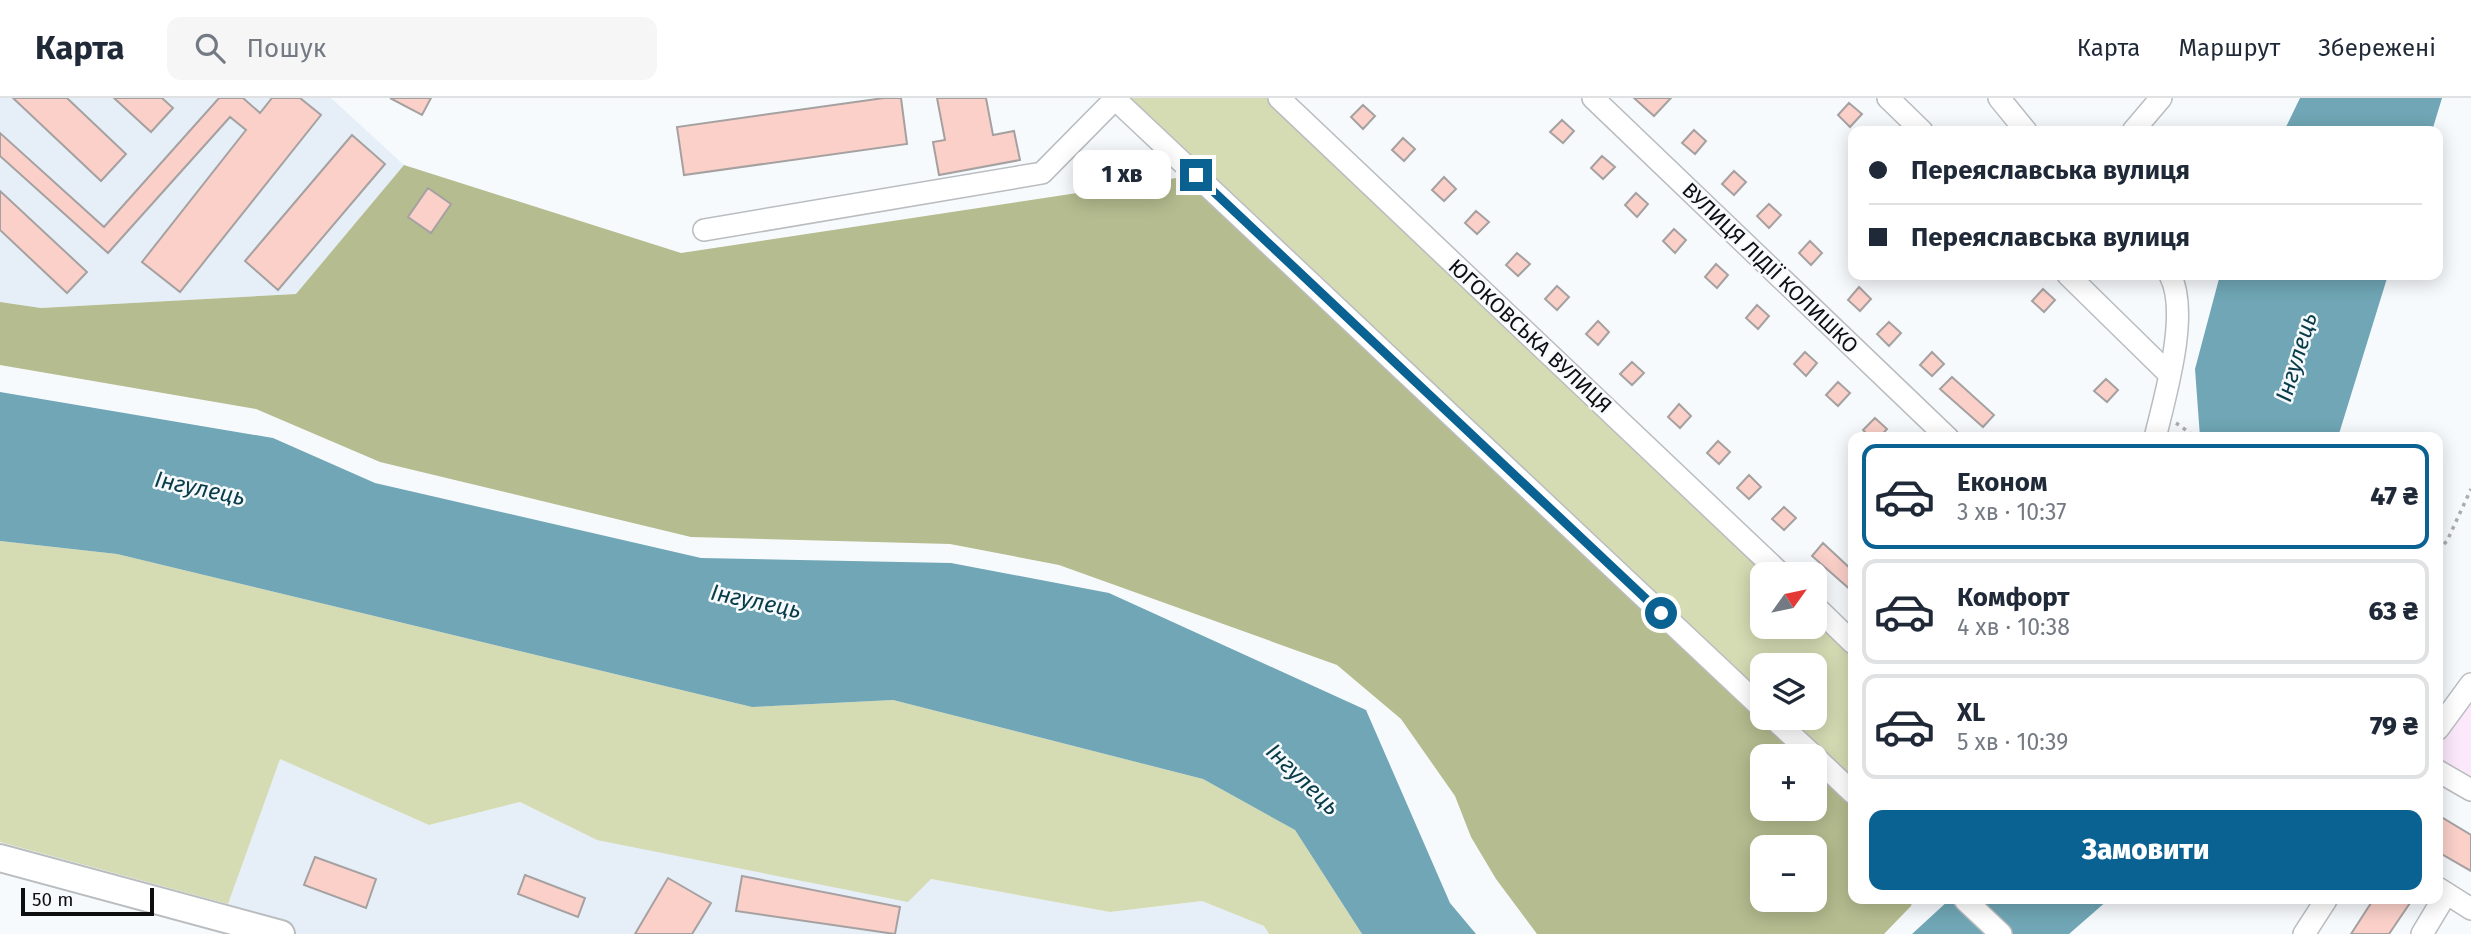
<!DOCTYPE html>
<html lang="uk">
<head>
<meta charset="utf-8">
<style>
	:root { --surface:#fff; --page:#f6f6f7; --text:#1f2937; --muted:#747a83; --line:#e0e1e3; --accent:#0a6293 }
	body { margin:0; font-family:"Fira Sans",sans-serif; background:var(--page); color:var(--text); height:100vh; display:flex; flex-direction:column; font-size:26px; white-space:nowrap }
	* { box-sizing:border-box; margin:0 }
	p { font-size:23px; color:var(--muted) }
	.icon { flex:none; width:38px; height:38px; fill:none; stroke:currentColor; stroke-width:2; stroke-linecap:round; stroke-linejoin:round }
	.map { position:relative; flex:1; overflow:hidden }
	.drawer { position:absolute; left:1848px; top:334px; width:595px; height:472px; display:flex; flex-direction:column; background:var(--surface); border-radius:14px; box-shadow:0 4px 18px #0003 }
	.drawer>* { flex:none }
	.banner { position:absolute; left:1848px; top:28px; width:595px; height:154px; border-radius:14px; box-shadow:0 4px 18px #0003; display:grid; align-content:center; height:154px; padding:0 21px; background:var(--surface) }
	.needle { width:46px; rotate:57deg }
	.tools { position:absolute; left:1750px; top:464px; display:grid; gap:14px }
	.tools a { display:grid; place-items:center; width:77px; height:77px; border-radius:14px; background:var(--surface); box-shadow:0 4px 18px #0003; font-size:35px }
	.scale { position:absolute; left:21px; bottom:18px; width:133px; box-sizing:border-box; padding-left:7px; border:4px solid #0d0e0f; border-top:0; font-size:19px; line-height:24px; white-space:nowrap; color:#0d0e0f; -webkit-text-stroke:5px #f7fafd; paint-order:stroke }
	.end { position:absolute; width:32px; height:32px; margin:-16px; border:9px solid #0a6293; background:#fff; box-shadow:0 0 0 4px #fff }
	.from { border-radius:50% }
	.bubble { position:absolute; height:49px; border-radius:14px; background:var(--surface); box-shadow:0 4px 18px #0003; font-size:23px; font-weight:800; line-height:49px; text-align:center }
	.banner b { display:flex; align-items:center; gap:24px; height:66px; font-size:26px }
	.banner b+b { border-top:2px solid var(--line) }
	.banner i { width:18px; height:18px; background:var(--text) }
	ul { padding:12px 0 0; list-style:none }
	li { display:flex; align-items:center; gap:21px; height:105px; margin:0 14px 10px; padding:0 7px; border:4px solid var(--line); border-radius:14px }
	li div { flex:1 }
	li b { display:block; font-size:26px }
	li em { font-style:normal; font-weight:800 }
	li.current { border-color:var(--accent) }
	li>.icon { width:63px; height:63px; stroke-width:1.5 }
	.action { display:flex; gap:14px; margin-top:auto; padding:14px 21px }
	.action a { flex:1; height:80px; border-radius:14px; background:var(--accent); color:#fff; font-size:28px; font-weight:800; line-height:80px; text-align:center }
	header { display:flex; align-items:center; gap:42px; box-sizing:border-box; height:98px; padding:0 35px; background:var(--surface); border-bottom:2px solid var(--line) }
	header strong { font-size:33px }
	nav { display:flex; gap:38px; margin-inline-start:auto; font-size:24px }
	.search { width:490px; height:63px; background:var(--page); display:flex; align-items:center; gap:18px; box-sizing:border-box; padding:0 24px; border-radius:14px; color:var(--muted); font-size:26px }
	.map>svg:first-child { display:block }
	.built { fill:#e6eff8 }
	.education { fill:#fbe9fb }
	.green { fill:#d5dbb3 }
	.forest { fill:#b5bc8f; fill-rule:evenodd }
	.water { fill:#70a6b5 }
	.building { fill:#fad0c9; stroke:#a6a1a1; stroke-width:2 }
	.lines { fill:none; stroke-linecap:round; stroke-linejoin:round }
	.minor-casing { stroke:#babdc0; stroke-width:24 }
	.major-casing { stroke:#babdc0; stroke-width:30 }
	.path { stroke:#aaacae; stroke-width:3.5; stroke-dasharray:3.5 5; stroke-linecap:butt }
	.minor { stroke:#fff; stroke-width:21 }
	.major { stroke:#fff; stroke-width:26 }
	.route { stroke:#0a6293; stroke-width:9 }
	.labels { text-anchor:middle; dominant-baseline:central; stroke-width:5; stroke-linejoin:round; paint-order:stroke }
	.street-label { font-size:21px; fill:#0d0e0f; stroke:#f7fafd }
	.water-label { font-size:23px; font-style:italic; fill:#083c48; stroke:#f7fafd }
</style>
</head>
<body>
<header>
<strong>Карта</strong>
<div class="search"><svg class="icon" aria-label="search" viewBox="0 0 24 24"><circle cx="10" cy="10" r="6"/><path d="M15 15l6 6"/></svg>Пошук</div>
<nav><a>Карта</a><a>Маршрут</a><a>Збережені</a></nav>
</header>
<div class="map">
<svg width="2471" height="836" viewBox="0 0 2471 836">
	<rect width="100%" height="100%" fill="#f7fafd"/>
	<path class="built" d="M 0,0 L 331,0 L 404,67 L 296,196 L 41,210 L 0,204 Z
		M 279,660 L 429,727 L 520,704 L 598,742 L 931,781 L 1110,814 L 1202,803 L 1264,828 L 1269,836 L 281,836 L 223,820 Z"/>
	<path class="education" d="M 2471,586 L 2471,692 L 2438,673 L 2438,631 Z"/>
	<path class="green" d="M 1114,0 L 1278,0 L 1779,476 L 1762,476 L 1762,528 L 1815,528 L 1815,510 L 1853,547 L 1853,695 L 1773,620 L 1815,620 L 1815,567 L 1762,567 L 1762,610 Z
		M 0,443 L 117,456 L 752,609 L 893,602 L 1203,681 L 1295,732 L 1362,836 L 1269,836 L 1264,828 L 1202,803 L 1110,814 L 931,781 L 908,804 L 597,742 L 520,704 L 429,727 L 280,661 L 228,806 L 0,744 Z"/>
	<path class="forest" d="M 404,67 L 681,155 L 1196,77 L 1814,658 L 1762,658 L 1762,710 L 1815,710 L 1815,659 L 1853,695 L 1853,802 L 1913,802 L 1911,808 L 1884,836 L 1537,836 L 1496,781 L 1471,739 L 1455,698 L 1401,621 L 1337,567 L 1059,467 L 950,446 L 691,439 L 380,364 L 256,311 L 0,267 L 0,204 L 41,210 L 296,196 ZM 1762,749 L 1815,749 L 1815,802 L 1762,802 Z"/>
	<path class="water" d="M 2300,0 L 2442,0 L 2432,33 L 2284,33 Z
		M 2220,177 L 2388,177 L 2338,339 L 2200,339 L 2195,271 Z
		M 0,294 L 273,340 L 375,385 L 701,460 L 951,465 L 1109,495 L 1366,612 L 1450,805 L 1476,836 L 1362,836 L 1295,732 L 1203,681 L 893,602 L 752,609 L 117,456 L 0,443 Z
		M 1949,802 L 2108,802 L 2069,836 L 1912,836 Z"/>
	<path class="building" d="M 13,0 L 67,0 L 126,56 L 101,83 Z
		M 114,0 L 162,0 L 173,10 L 151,34 Z
		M 219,0 L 243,0 L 260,15 L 272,0 L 300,0 L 321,17 L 180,194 L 142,164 L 246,32 L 230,19 L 108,155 L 0,58 L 0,35 L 104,129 Z
		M 390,0 L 431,0 L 422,17 Z
		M 884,0 L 901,0 L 907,46 L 684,77 L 677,29 Z
		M 937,0 L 986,0 L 993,37 L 1014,33 L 1020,62 L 939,77 L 933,44 L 945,42 Z
		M 1634,0 L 1671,0 L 1654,18 Z
		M 1849,5 L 1862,16 L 1850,29 L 1838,17 Z
		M 1363,7 L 1375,18 L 1363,31 L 1351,19 Z
		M 1562,22 L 1574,33 L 1563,45 L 1550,34 Z
		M 1694,32 L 1706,43 L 1695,56 L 1682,45 Z
		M 352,37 L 385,66 L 278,192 L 245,163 Z
		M 1403,40 L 1415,51 L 1404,63 L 1392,52 Z
		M 1602,58 L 1615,69 L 1603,81 L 1591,70 Z
		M 1734,73 L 1746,84 L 1734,97 L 1722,86 Z
		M 1444,79 L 1456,91 L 1444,103 L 1432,92 Z
		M 428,90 L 451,106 L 431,135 L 408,119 Z
		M 0,93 L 87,174 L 67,195 L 0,132 Z
		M 1636,95 L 1648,106 L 1637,119 L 1625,107 Z
		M 1769,106 L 1781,117 L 1769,130 L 1757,118 Z
		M 1476,113 L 1489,124 L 1477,136 L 1465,125 Z
		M 1674,131 L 1686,142 L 1675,155 L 1663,143 Z
		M 1810,143 L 1822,155 L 1811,167 L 1799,155 Z
		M 1517,155 L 1530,166 L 1518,178 L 1506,167 Z
		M 1716,166 L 1728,177 L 1717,190 L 1705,179 Z
		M 1557,188 L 1569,199 L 1557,212 L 1545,201 Z
		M 1859,189 L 1871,201 L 1860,213 L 1848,202 Z
		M 2043,191 L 2055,202 L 2044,214 L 2032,203 Z
		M 1757,207 L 1769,218 L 1758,231 L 1746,220 Z
		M 1598,223 L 1609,234 L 1598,247 L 1586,236 Z
		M 1889,224 L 1901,235 L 1889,248 L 1877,236 Z
		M 1805,254 L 1817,265 L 1806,278 L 1794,266 Z
		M 1932,254 L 1944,266 L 1932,278 L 1920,267 Z
		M 1632,264 L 1644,275 L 1632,287 L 1620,276 Z
		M 1952,279 L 1994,317 L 1983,329 L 1940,291 Z
		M 2106,281 L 2118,292 L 2107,304 L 2094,293 Z
		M 1838,284 L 1850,295 L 1838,308 L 1826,297 Z
		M 1679,306 L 1691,318 L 1680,330 L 1668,319 Z
		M 1875,320 L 1887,331 L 1879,340 L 1871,340 L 1863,332 Z
		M 1718,343 L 1730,354 L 1719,366 L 1707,355 Z
		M 1749,377 L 1761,389 L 1749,401 L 1737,390 Z
		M 1784,409 L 1796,420 L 1784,432 L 1772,421 Z
		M 1823,445 L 1853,473 L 1853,494 L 1812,458 Z
		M 2438,717 L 2471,737 L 2471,773 L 2438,754 Z
		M 315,759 L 376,781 L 366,810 L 304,787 Z
		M 525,777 L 585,800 L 578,819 L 518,796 Z
		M 742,778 L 900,809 L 895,836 L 736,813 Z
		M 668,780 L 711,805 L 692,836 L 635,836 Z
		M 2373,802 L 2412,802 L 2389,836 L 2351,836 Z"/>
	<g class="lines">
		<defs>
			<path id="minor" d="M 1114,0 L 1762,610
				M 1279,0 L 1781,476
				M 1593,0 L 1948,340
				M 1888,0 L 1922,33
				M 1999,0 L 2026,33
				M 2133,33 L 2161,0
				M 704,132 L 1042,75 L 1115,1
				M 2068,177 L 2169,276
				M 2155,340 C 2165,298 2190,215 2170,177
				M 1815,508 L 1853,545
				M 1773,620 L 1814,658
				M 2438,631 L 2471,586
				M 1815,659 L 1853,695
				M 2438,673 L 2471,692
				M 2438,790 L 2471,811
				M 1965,802 L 2001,836
				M 2304,836 L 2326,802
				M 2422,836 L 2446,796"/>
			<path id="major" d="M 0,760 L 281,836"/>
		</defs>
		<use href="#minor" class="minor-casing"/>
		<use href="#major" class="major-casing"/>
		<path class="path" d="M 2176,325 L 2197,340
			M 2438,452 L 2447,443 L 2471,391"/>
		<use href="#minor" class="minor"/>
		<use href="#major" class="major"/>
	</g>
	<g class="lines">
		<path class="route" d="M 1196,77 L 1661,515"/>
	</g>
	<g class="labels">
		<g class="street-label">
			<text transform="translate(1770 170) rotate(44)">ВУЛИЦЯ ЛІДІЇ КОЛИШКО</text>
			<text transform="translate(1530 238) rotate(43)">ЮГОКОВСЬКА ВУЛИЦЯ</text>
		</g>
		<g class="water-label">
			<text transform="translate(2296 259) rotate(-73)">Інгулець</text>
			<text transform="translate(200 390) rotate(12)">Інгулець</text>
			<text transform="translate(756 503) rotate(12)">Інгулець</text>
			<text transform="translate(1303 681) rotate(44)">Інгулець</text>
		</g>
	</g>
</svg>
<div class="tools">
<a><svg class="needle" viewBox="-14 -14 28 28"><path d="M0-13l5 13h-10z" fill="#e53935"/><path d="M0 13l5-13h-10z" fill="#747a83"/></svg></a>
<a><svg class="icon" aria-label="layers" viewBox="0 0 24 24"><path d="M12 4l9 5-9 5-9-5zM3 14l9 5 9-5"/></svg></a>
<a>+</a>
<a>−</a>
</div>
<div class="scale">50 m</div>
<i class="end from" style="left:1661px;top:515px"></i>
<i class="end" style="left:1196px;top:77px"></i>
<div class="bubble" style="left:1073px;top:52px;width:98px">1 хв</div>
<div class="banner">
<b><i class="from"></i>Переяславська вулиця</b>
<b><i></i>Переяславська вулиця</b>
</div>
<section class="drawer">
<ul>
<li class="current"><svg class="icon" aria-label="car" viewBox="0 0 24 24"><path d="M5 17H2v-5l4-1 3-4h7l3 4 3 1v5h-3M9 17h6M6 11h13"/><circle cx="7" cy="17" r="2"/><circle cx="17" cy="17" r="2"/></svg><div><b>Економ</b><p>3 хв · 10:37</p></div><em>47 ₴</em></li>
<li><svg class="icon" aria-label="car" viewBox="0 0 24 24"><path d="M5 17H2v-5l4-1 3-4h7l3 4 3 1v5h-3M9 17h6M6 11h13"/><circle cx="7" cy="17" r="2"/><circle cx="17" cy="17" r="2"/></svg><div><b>Комфорт</b><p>4 хв · 10:38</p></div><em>63 ₴</em></li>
<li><svg class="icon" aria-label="car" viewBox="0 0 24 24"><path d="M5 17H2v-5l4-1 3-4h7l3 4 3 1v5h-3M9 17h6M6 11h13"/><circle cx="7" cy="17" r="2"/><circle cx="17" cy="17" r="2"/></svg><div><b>XL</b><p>5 хв · 10:39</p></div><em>79 ₴</em></li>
</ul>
<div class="action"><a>Замовити</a></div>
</section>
</div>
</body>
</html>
